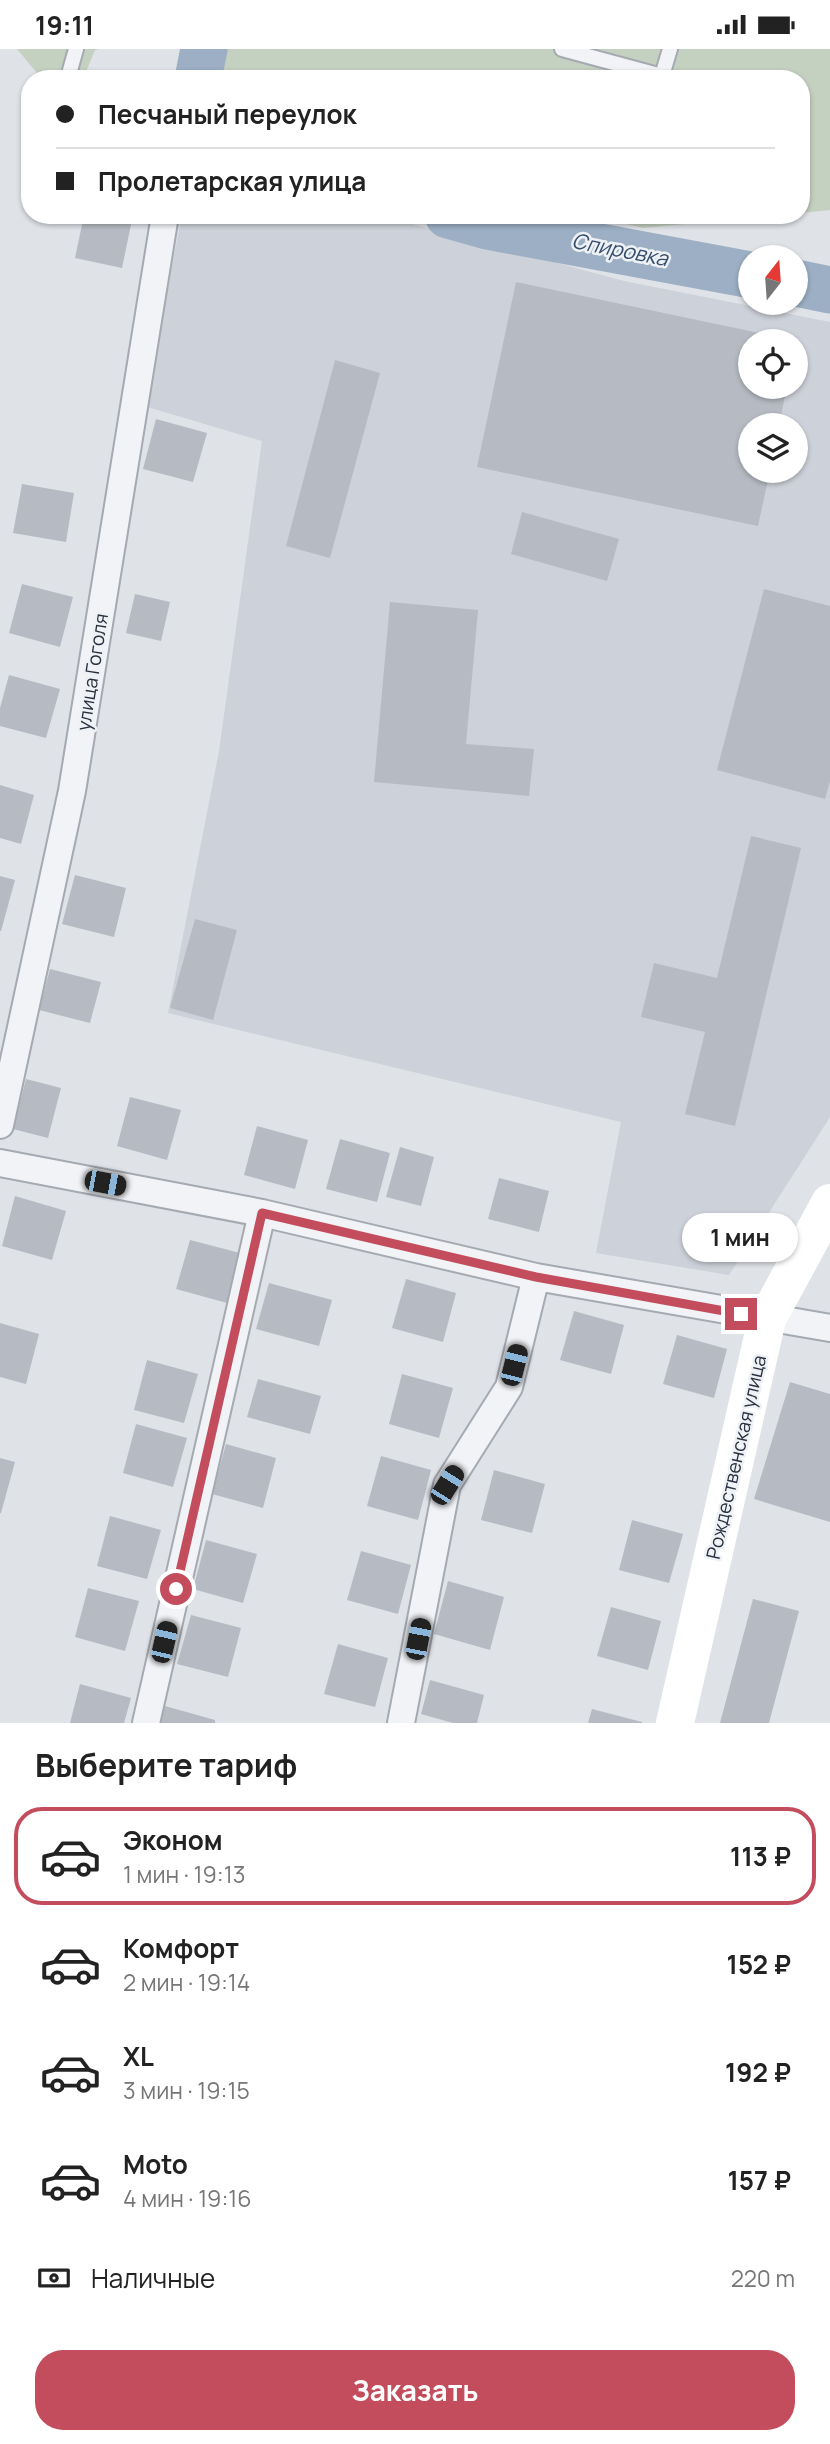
<!DOCTYPE html>
<html lang="ru">
<head>
<meta charset="utf-8">
<style>
	:root { --surface:#fff; --page:#f2f2f2; --text:#222; --muted:#767676; --line:#e0e0e0; --accent:#c34d5d }
	body { margin:0; font-family:Manrope,sans-serif; background:var(--page); color:var(--text); height:100vh; display:flex; flex-direction:column; font-size:26px; white-space:nowrap }
	* { box-sizing:border-box; margin:0 }
	p { font-size:23px; color:var(--muted) }
	.icon { flex:none; width:38px; height:38px; fill:none; stroke:currentColor; stroke-width:2; stroke-linecap:round; stroke-linejoin:round }
	.map { position:relative; height:1674px; overflow:hidden }
	.sheet { display:flex; flex-direction:column; background:var(--surface); flex:1 }
	.sheet>* { flex:none }
	.banner { position:absolute; left:21px; top:21px; width:789px; height:154px; border-radius:28px; box-shadow:0 2px 5px #0004; display:grid; align-content:center; height:154px; padding:0 35px; background:var(--surface) }
	.needle { width:46px; rotate:17deg }
	.buttons { position:absolute; left:738px; top:196px; display:grid; gap:14px }
	.buttons a { display:grid; place-items:center; width:70px; height:70px; border-radius:50%; background:var(--surface); box-shadow:0 2px 5px #0004; font-size:35px }
	.end { position:absolute; width:32px; height:32px; margin:-16px; border:9px solid #c34d5d; background:#fff; box-shadow:0 0 0 4px #fff }
	.from { border-radius:50% }
	.bubble { position:absolute; height:49px; border-radius:24px; background:var(--surface); box-shadow:0 2px 5px #0004; font-size:23px; font-weight:700; line-height:49px; text-align:center }
	.car { position:absolute; width:21px; height:42px; margin:-21px -10px; border-radius:9px; box-shadow:0 0 5px 2px #0007; background:linear-gradient(#222 24%,#8ab4d8 0 40%,#222 0 76%,#8ab4d8 0 86%,#222 0) }
	.banner b { display:flex; align-items:center; gap:24px; height:66px; font-size:26px }
	.banner b+b { border-top:2px solid var(--line) }
	.banner i { width:18px; height:18px; background:var(--text) }
	ul { padding:0; list-style:none }
	li { display:flex; align-items:center; gap:21px; height:98px; margin:0 14px 10px; padding:0 21px; border:4px solid transparent; border-radius:28px }
	li div { flex:1 }
	li b { display:block; font-size:26px }
	li em { font-style:normal; font-weight:700 }
	li.current { border-color:var(--accent) }
	li>.icon { width:63px; height:63px; stroke-width:1.5 }
	h2 { padding:0 35px; font-size:32px; line-height:84px }
	.pay { display:flex; align-items:center; gap:18px; height:77px; padding:0 35px; font-size:26px }
	.pay p { margin-inline-start:auto }
	.button { display:flex; gap:14px; margin-top:auto; padding:14px 35px }
	.button a { flex:1; height:80px; border-radius:28px; background:var(--accent); color:#fff; font-size:28px; font-weight:700; line-height:80px; text-align:center }
	.status { display:flex; justify-content:space-between; align-items:center; height:49px; padding:0 35px; background:var(--surface); direction:ltr }
	.status svg { height:19px; fill:currentColor }
	.map>svg:first-child { display:block }
	.built { fill:#cdd1d9; fill-rule:evenodd }
	.green { fill:#c4d0c0 }
	.lines { fill:none; stroke-linecap:round; stroke-linejoin:round }
	.river { stroke:#9cafc4; stroke-width:47 }
	.building { fill:#b6bbc3 }
	.service-casing { stroke:#a5a9b1; stroke-width:18 }
	.minor-casing { stroke:#a5a9b1; stroke-width:30 }
	.service { stroke:#f1f3f6; stroke-width:14 }
	.minor { stroke:#f1f3f6; stroke-width:26 }
	.secondary { stroke:#fff; stroke-width:38 }
	.route { stroke:#c34d5d; stroke-width:9 }
	.labels { text-anchor:middle; dominant-baseline:central; stroke-width:5; stroke-linejoin:round; paint-order:stroke }
	.street-label { font-size:19px; fill:#29303d; stroke:#eef1f5 }
	.water-label { font-size:21px; font-style:italic; fill:#364e6d; stroke:#eef1f5 }
</style>
</head>
<body>
<div class="status"><b>19:11</b><svg viewBox="0 0 49 12"><path d="M0 12V9h3v3zM5 12V6h3v6zM10 12V3h3v9zM15 12V0h3v12zM26 1h20v11H26zM47 4h2v5h-2z"/></svg></div>
<div class="map">
<svg width="830" height="1674" viewBox="0 0 830 1674">
	<rect width="100%" height="100%" fill="#dfe2e7"/>
	<path class="built" d="M 182,166 L 379,166 L 624,232 L 830,273 L 830,1068 L 729,1226 L 596,1204 L 621,1073 L 168,964 L 219,702 L 262,392 L 144,357 ZM 751,292 L 796,292 L 796,338 L 751,338 ZM 751,376 L 796,376 L 796,422 L 751,422 Z"/>
	<path class="green" d="M 17,0 L 100,0 L 95,1 L 83,30 L 42,30 Z
		M 213,0 L 830,0 L 830,161 L 802,164 L 802,30 L 205,30 Z
		M 588,166 L 776,166 L 643,179 Z"/>
	<g class="lines">
		<path class="river" d="M 198,30 L 204,0
			M 448,166 L 487,177 L 751,226
			M 796,234 L 830,241"/>
	</g>
	<path class="building" d="M 84,166 L 133,166 L 122,219 L 75,209 Z
		M 516,233 L 793,291 L 751,292 L 751,338 L 787,338 L 779,376 L 751,376 L 751,422 L 770,422 L 758,477 L 477,418 Z
		M 335,311 L 380,324 L 330,509 L 286,497 Z
		M 156,370 L 207,384 L 193,433 L 143,420 Z
		M 22,435 L 74,444 L 66,493 L 13,484 Z
		M 522,463 L 619,490 L 607,532 L 511,505 Z
		M 22,535 L 73,548 L 60,598 L 9,584 Z
		M 764,540 L 830,557 L 830,732 L 825,750 L 717,721 Z
		M 135,545 L 170,553 L 161,592 L 126,584 Z
		M 390,553 L 478,561 L 466,695 L 534,700 L 529,747 L 374,733 Z
		M 9,626 L 60,640 L 46,689 L 0,677 L 0,659 Z
		M 0,736 L 34,746 L 21,795 L 0,789 Z
		M 751,787 L 801,799 L 735,1077 L 685,1065 L 705,983 L 641,968 L 654,914 L 717,929 Z
		M 75,826 L 126,839 L 114,888 L 62,875 Z
		M 0,827 L 15,831 L 1,882 L 0,882 Z
		M 195,870 L 237,881 L 213,971 L 170,959 Z
		M 50,920 L 101,933 L 90,974 L 39,961 Z
		M 26,1030 L 61,1039 L 48,1089 L 13,1080 Z
		M 130,1048 L 181,1061 L 167,1111 L 117,1097 Z
		M 257,1077 L 308,1091 L 295,1140 L 244,1126 Z
		M 340,1090 L 390,1104 L 377,1153 L 326,1140 Z
		M 400,1098 L 434,1108 L 421,1157 L 386,1148 Z
		M 499,1129 L 549,1142 L 539,1183 L 488,1170 Z
		M 15,1147 L 66,1162 L 52,1211 L 2,1197 Z
		M 190,1191 L 240,1204 L 227,1254 L 176,1240 Z
		M 406,1230 L 456,1244 L 443,1293 L 392,1279 Z
		M 269,1234 L 332,1251 L 319,1297 L 256,1280 Z
		M 574,1262 L 624,1276 L 611,1325 L 560,1311 Z
		M 0,1274 L 39,1285 L 26,1335 L 0,1328 Z
		M 677,1286 L 727,1300 L 714,1349 L 663,1335 Z
		M 147,1311 L 198,1325 L 184,1374 L 134,1361 Z
		M 402,1325 L 453,1339 L 439,1389 L 389,1375 Z
		M 258,1330 L 321,1347 L 310,1385 L 247,1368 Z
		M 790,1333 L 830,1345 L 830,1473 L 754,1450 Z
		M 136,1375 L 187,1389 L 173,1438 L 123,1424 Z
		M 226,1395 L 276,1409 L 263,1459 L 212,1445 Z
		M 381,1407 L 431,1421 L 418,1471 L 367,1457 Z
		M 0,1409 L 15,1413 L 1,1464 L 0,1464 Z
		M 494,1421 L 545,1435 L 532,1484 L 481,1471 Z
		M 110,1467 L 161,1481 L 147,1530 L 97,1517 Z
		M 632,1471 L 683,1485 L 669,1534 L 619,1521 Z
		M 206,1491 L 257,1505 L 243,1554 L 193,1540 Z
		M 361,1502 L 411,1516 L 398,1565 L 347,1551 Z
		M 448,1532 L 504,1548 L 490,1601 L 434,1585 Z
		M 88,1539 L 139,1552 L 125,1602 L 75,1588 Z
		M 753,1550 L 799,1562 L 769,1674 L 720,1674 Z
		M 611,1558 L 661,1572 L 648,1621 L 597,1607 Z
		M 191,1566 L 241,1579 L 228,1628 L 177,1615 Z
		M 338,1595 L 388,1609 L 375,1658 L 324,1645 Z
		M 430,1631 L 484,1646 L 477,1674 L 453,1674 L 421,1665 Z
		M 80,1635 L 131,1649 L 124,1674 L 70,1674 Z
		M 165,1657 L 215,1671 L 215,1674 L 160,1674 Z
		M 592,1660 L 642,1673 L 642,1674 L 588,1674 Z"/>
	<g class="lines">
		<defs>
			<path id="service" d="M 562,0 L 662,27
				M 70,30 L 69,25 L 76,0
				M 661,30 L 670,0"/>
			<path id="minor" d="M 0,1076 L 72,742 L 165,166
				M 0,1114 L 262,1164 L 536,1228 L 830,1279
				M 146,1674 L 262,1164
				M 401,1674 L 447,1436 L 509,1338 L 536,1228"/>
		</defs>
		<use href="#service" class="service-casing"/>
		<use href="#minor" class="minor-casing"/>
		<use href="#service" class="service"/>
		<use href="#minor" class="minor"/>
		<path class="secondary" d="M 675,1674 L 767,1270 L 830,1154"/>
	</g>
	<g class="lines">
		<path class="route" d="M 176,1540 L 262,1164 L 536,1228 L 741,1265"/>
	</g>
	<g class="labels">
		<g class="street-label">
			<text transform="translate(92 623) rotate(-81)">улица Гоголя</text>
			<text transform="translate(736 1408) rotate(-77)">Рождественская улица</text>
		</g>
		<g class="water-label">
			<text transform="translate(620 200) rotate(11)">Спировка</text>
		</g>
	</g>
</svg>
<div class="buttons">
<a><svg class="needle" viewBox="-14 -14 28 28"><path d="M0-13l5 13h-10z" fill="#e53935"/><path d="M0 13l5-13h-10z" fill="#767676"/></svg></a>
<a><svg class="icon" aria-label="locate" viewBox="0 0 24 24"><circle cx="12" cy="12" r="6"/><path d="M12 2v4M12 18v4M2 12h4M18 12h4"/></svg></a>
<a><svg class="icon" aria-label="layers" viewBox="0 0 24 24"><path d="M12 4l9 5-9 5-9-5zM3 14l9 5 9-5"/></svg></a>
</div>
<i class="end from" style="left:176px;top:1540px"></i>
<i class="end" style="left:741px;top:1265px"></i>
<div class="bubble" style="left:682px;top:1164px;width:116px">1 мин</div>
<i class="car" style="left:105px;top:1134px;rotate:101deg"></i>
<i class="car" style="left:514px;top:1316px;rotate:14deg"></i>
<i class="car" style="left:447px;top:1436px;rotate:32deg"></i>
<i class="car" style="left:418px;top:1590px;rotate:11deg"></i>
<i class="car" style="left:164px;top:1593px;rotate:13deg"></i>
<div class="banner">
<b><i class="from"></i>Песчаный переулок</b>
<b><i></i>Пролетарская улица</b>
</div>
</div>
<section class="sheet">
<h2>Выберите тариф</h2>
<ul>
<li class="current"><svg class="icon" aria-label="car" viewBox="0 0 24 24"><path d="M5 17H2v-5l4-1 3-4h7l3 4 3 1v5h-3M9 17h6M6 11h13"/><circle cx="7" cy="17" r="2"/><circle cx="17" cy="17" r="2"/></svg><div><b>Эконом</b><p>1 мин · 19:13</p></div><em>113 ₽</em></li>
<li><svg class="icon" aria-label="car" viewBox="0 0 24 24"><path d="M5 17H2v-5l4-1 3-4h7l3 4 3 1v5h-3M9 17h6M6 11h13"/><circle cx="7" cy="17" r="2"/><circle cx="17" cy="17" r="2"/></svg><div><b>Комфорт</b><p>2 мин · 19:14</p></div><em>152 ₽</em></li>
<li><svg class="icon" aria-label="car" viewBox="0 0 24 24"><path d="M5 17H2v-5l4-1 3-4h7l3 4 3 1v5h-3M9 17h6M6 11h13"/><circle cx="7" cy="17" r="2"/><circle cx="17" cy="17" r="2"/></svg><div><b>XL</b><p>3 мин · 19:15</p></div><em>192 ₽</em></li>
<li><svg class="icon" aria-label="car" viewBox="0 0 24 24"><path d="M5 17H2v-5l4-1 3-4h7l3 4 3 1v5h-3M9 17h6M6 11h13"/><circle cx="7" cy="17" r="2"/><circle cx="17" cy="17" r="2"/></svg><div><b>Moto</b><p>4 мин · 19:16</p></div><em>157 ₽</em></li>
</ul>
<div class="pay"><svg class="icon" aria-label="cash" viewBox="0 0 24 24"><path d="M3 7h18v10H3z"/><circle cx="12" cy="12" r="2"/></svg>Наличные<p>220 m</p></div>
<div class="button"><a>Заказать</a></div>
</section>
</body>
</html>
